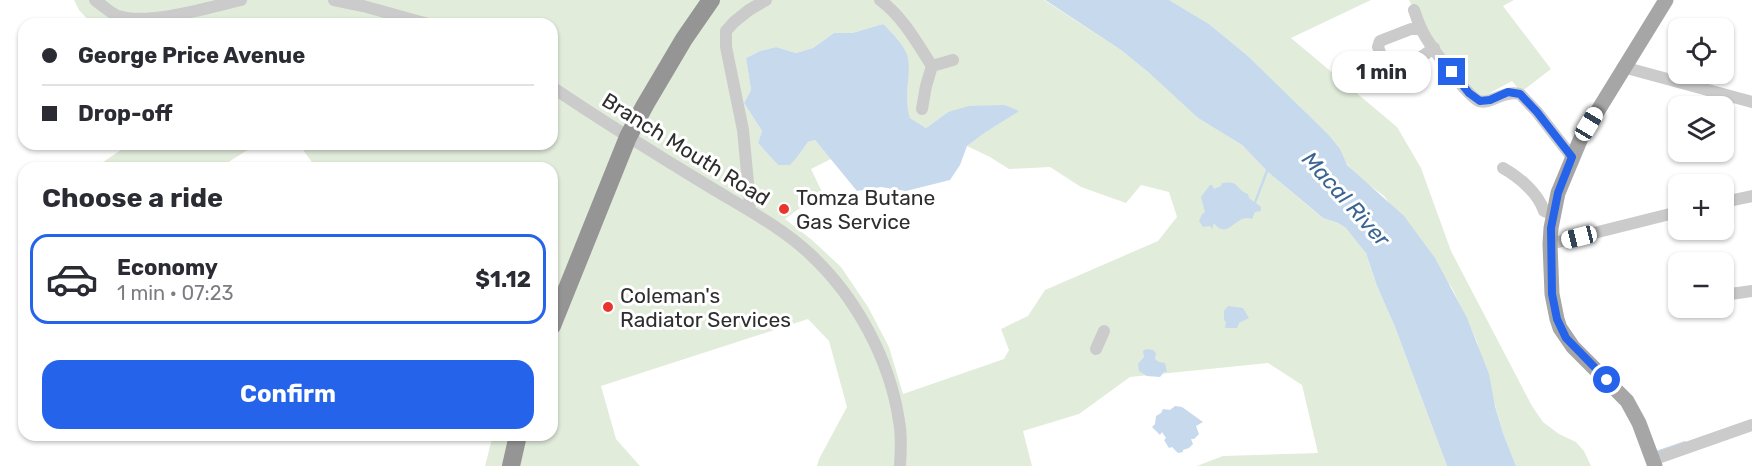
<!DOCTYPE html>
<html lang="en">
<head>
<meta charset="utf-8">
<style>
	:root { --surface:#fff; --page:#f7f7f7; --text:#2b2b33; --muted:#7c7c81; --line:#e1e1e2; --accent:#2563eb }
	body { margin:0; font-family:Rubik,sans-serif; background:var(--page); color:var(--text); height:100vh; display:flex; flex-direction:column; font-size:22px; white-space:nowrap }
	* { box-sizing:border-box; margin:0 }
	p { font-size:20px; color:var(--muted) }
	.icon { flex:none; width:33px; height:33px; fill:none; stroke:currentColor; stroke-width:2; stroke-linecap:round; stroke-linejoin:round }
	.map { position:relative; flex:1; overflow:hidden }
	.side { position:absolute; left:18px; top:162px; width:540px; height:279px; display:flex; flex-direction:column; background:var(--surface); border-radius:18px; box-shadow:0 2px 4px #0004 }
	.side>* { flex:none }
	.hud { position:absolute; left:18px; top:18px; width:540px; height:132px; border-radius:18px; box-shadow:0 2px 4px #0004; display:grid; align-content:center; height:132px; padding:0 24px; background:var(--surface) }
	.controls { position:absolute; left:1668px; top:18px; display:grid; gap:12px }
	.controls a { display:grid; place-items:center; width:66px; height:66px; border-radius:12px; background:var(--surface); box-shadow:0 2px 4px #0004; font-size:30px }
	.end { position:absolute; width:27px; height:27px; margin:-14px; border:8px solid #2563eb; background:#fff; box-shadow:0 0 0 3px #fff }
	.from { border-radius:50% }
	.bubble { position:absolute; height:42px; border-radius:18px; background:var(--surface); box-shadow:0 2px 4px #0004; font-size:20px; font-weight:700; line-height:42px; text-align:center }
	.car { position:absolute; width:18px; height:36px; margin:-18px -9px; border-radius:8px; box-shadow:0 0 4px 2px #0007; background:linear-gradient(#fff 24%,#345 0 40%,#fff 0 76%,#345 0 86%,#fff 0) }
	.hud b { display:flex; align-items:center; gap:21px; height:57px; font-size:22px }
	.hud b+b { border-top:2px solid var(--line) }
	.hud i { width:15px; height:15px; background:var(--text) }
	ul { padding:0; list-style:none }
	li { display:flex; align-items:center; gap:18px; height:90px; margin:0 12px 9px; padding:0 12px; border:3px solid transparent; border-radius:18px }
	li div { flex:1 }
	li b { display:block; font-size:22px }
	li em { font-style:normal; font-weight:700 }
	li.current { border-color:var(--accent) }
	li>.icon { width:54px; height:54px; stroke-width:1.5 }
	h2 { padding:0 24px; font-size:27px; line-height:72px }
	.cta { display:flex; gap:12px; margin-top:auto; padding:12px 24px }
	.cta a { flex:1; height:69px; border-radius:18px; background:var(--accent); color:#fff; font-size:24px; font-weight:700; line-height:69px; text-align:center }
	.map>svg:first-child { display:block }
	.green { fill:#e2ecdb; fill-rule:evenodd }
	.water { fill:#c7d9ec }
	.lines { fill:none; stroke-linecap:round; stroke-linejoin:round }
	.stream { stroke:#c7d9ec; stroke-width:2 }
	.minor { stroke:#cbcbcb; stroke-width:12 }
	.major { stroke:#a6a6a6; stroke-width:15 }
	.highway { stroke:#959595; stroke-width:18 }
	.route { stroke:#2563eb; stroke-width:8 }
	.poi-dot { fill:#e9362c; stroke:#fff; stroke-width:2 }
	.labels { text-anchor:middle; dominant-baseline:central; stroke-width:6; stroke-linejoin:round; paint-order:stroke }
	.street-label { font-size:21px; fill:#2e2e2e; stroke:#fff }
	.poi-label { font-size:21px; fill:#2e2e2e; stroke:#fff; text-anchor:start }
	.water-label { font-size:22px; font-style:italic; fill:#3a6592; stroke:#fff }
</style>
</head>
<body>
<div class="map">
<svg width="1752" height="466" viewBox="0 0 1752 466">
	<rect width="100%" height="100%" fill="#fff"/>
	<path class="green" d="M 74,0 L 1044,0 L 1121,50 L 1148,72 L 1198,118 L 1242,145 L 1268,172 L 1313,210 L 1323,218 L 1338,223 L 1346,228 L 1354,236 L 1366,253 L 1377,286 L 1395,327 L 1447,466 L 1197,466 L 1223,456 L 1318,453 L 1302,385 L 1268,363 L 1130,377 L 1079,414 L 1023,431 L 1032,466 L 817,466 L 819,459 L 847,407 L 829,341 L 808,319 L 601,386 L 616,439 L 640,466 L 485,466 L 493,435 L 552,435 L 552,168 L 316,168 L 299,144 L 552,144 L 552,24 L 216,24 L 214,20 L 190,22 L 180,24 L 92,24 L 79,10 ZM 883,24 L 908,81 L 906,108 L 910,118 L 926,128 L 948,112 L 1005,105 L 1018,111 L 986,132 L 967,146 L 990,157 L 1009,169 L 1050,167 L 1081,187 L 1126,203 L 1141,185 L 1169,192 L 1177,217 L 1158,241 L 1045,290 L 1028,316 L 1001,329 L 1009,350 L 1004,359 L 903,394 L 889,347 L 868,307 L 841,267 L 812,240 L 785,219 L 822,192 L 811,169 L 831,159 L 815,140 L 808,142 L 798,156 L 778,165 L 758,143 L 762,131 L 744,103 L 751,90 L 746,58 L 760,51 L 776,47 L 796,53 L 813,48 L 834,33 L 852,33 Z
		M 1169,0 L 1371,0 L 1291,38 L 1397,127 L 1421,168 L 1451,251 L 1532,406 L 1543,422 L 1559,434 L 1576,442 L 1584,451 L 1591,466 L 1516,466 L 1503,433 L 1477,342 L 1452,288 L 1384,196 L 1360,178 L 1345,162 L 1336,144 L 1329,135 L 1248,56 L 1209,24 Z
		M 1409,0 L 1514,0 L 1503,6 L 1551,69 L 1521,92 L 1512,81 L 1479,99 L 1421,24 Z
		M 130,144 L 257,144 L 219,168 L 94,168 Z"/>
	<path class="water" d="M 1045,0 L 1169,0 L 1209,24 L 1248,56 L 1329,135 L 1340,149 L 1347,165 L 1404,216 L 1435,258 L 1467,318 L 1489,374 L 1495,406 L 1503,433 L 1516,466 L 1447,466 L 1395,327 L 1377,286 L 1366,253 L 1346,228 L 1338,223 L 1323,218 L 1268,172 L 1256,203 L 1261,207 L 1261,211 L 1255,212 L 1252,219 C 1236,212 1228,242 1214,223 L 1212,229 L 1210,226 L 1203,227 L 1199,221 L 1202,214 L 1205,212 L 1201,197 L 1210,185 L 1212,185 L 1214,189 L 1221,186 L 1222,183 C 1240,180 1235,189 1248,194 L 1249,198 L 1254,202 L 1266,170 L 1242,145 L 1198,118 L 1148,72 L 1121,50 Z
		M 883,24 C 891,32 906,47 908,58 C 911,78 903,99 910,118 L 926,128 L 948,112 L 969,106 L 1005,105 L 1019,111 L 986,132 L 967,146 L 960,165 L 950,180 L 906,191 L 881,187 L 857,191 L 815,140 L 808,142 L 798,156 L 790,165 L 778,165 L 758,143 L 762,131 L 744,103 L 751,90 L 746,58 L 760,51 L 776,47 L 796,53 L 813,48 L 834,33 L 852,33 Z
		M 1228,306 L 1243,308 L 1249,318 L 1239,323 L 1237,328 L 1225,328 L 1226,322 L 1224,320 L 1224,311 Z
		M 1146,349 L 1153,350 L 1156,353 L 1155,359 L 1159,362 L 1165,363 L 1167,372 L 1164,372 L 1160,377 L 1147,376 L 1139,371 L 1138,364 L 1144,357 L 1143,351 Z
		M 1175,406 L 1182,407 L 1203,422 L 1196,426 L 1199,434 L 1194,439 L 1191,439 L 1193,444 L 1189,448 L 1183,450 L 1183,452 L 1178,453 L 1172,447 L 1169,448 L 1164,440 L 1166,438 L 1162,432 L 1160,435 L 1152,427 L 1155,424 L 1156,416 L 1161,413 L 1163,409 L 1170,410 Z"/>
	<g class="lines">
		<path class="stream" d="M 1656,452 L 1685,442"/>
		<path class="minor" d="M 95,0 C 102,5 110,13 118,16 C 148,26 210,7 241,0
			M 334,0 L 363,6 L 428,24
			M 880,0 C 903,17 917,43 932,66 L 953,60
			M 1414,10 C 1417,19 1420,28 1425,36 C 1432,48 1468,97 1479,101 C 1490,105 1503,90 1520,94 L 1537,112 L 1572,157
			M 1421,29 L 1411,29 L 1380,41 L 1378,47 C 1390,84 1412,63 1434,48
			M 1623,67 L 1752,102
			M 552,87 C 602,121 654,153 705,184 C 741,206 780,226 811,255 C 856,297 890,360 899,421 C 902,436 901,451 900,466
			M 922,109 L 926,86 L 932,66
			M 1503,168 C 1519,177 1538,193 1544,211 L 1553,214
			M 1724,202 L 1752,196
			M 747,209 L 750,204 L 743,130 L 726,47 L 726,31 L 734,22 L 749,10 L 766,0
			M 1550,244 L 1678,212
			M 1724,295 L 1752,291
			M 1096,349 L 1104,331
			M 1652,460 L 1752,425"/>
		<path class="major" d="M 1655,466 L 1639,423 L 1627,401 L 1573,347 L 1560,328 L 1557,319 L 1552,294 L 1550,244 L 1551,228 L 1558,193 L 1581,138 L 1666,0"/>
		<path class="highway" d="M 552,326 L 628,137 L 645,105 L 684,39 L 711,0
			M 511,466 L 518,435"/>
	</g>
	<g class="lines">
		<path class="route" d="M 1452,72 L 1469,93 L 1480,101 L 1490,100 L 1508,92 L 1520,94 L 1537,112 L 1572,157 L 1558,193 L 1551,228 L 1552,294 L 1557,319 L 1566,338 L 1607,380"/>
	</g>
	<g class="poi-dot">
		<circle cx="784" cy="209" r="6"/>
		<circle cx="608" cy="307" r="6"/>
	</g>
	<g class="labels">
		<g class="street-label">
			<text transform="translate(686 149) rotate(32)">Branch Mouth Road</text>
		</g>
		<g class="poi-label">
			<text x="796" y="197">Tomza Butane<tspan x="796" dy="24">Gas Service</tspan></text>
			<text x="620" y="295">Coleman's<tspan x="620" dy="24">Radiator Services</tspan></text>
		</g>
		<g class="water-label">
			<text transform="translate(1346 199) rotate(48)">Macal River</text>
		</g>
	</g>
</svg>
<div class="controls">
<a><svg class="icon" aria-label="locate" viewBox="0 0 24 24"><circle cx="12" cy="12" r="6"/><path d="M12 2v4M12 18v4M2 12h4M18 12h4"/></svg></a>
<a><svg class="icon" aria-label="layers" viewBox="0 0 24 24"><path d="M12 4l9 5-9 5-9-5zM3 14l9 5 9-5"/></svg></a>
<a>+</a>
<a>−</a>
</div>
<i class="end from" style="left:1607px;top:380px"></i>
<i class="end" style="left:1452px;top:72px"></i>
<div class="bubble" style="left:1332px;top:51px;width:99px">1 min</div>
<i class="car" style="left:1589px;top:124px;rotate:31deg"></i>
<i class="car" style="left:1579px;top:237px;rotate:256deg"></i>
<div class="hud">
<b><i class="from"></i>George Price Avenue</b>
<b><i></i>Drop-off</b>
</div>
<section class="side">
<h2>Choose a ride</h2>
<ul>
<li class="current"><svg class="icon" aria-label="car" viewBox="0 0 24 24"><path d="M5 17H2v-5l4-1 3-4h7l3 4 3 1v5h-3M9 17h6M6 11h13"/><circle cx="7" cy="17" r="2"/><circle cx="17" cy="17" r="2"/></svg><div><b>Economy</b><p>1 min · 07:23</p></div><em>$1.12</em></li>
</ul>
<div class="cta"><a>Confirm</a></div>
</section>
</div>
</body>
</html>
